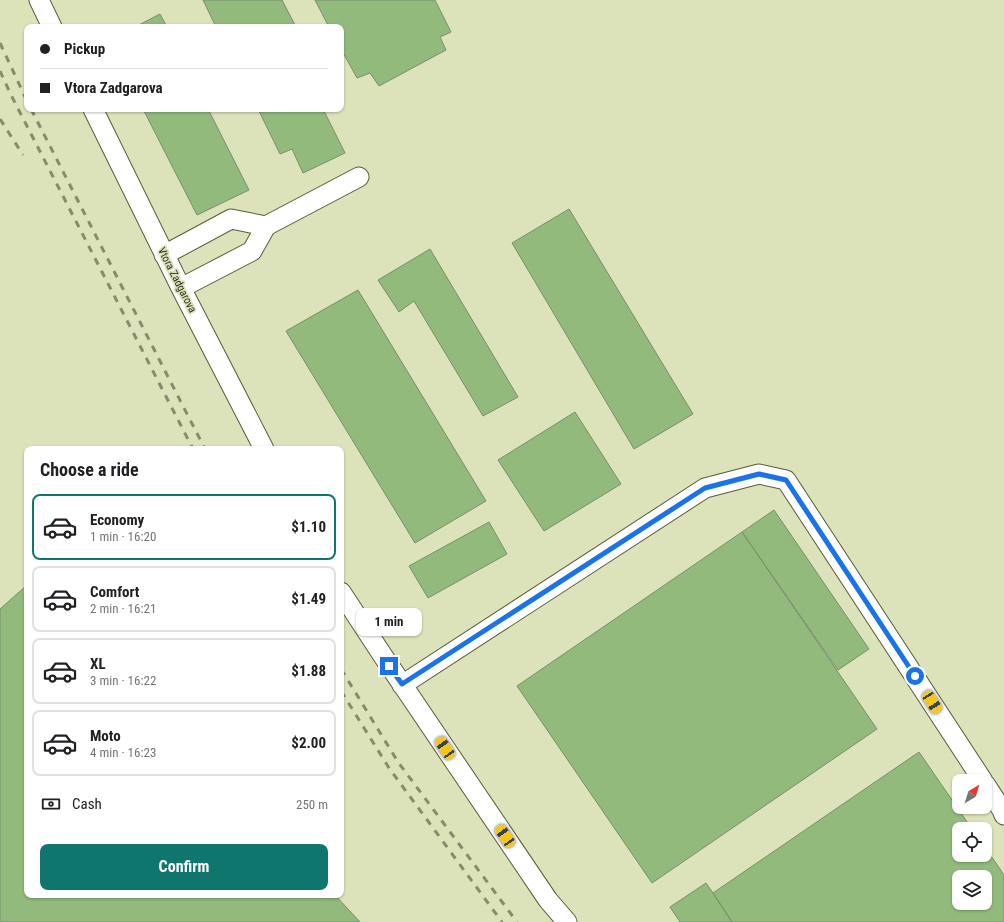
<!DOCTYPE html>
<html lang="en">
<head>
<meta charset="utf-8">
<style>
	:root { --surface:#fff; --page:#f2f2f2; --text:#202124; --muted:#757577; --line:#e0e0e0; --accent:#0f766e }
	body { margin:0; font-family:"Roboto Condensed",sans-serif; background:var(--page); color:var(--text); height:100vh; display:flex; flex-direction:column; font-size:15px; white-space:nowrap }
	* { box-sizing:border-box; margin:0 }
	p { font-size:13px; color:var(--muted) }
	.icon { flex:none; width:22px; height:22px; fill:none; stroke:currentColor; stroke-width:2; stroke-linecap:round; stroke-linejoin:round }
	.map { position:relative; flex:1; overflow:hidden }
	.drawer { position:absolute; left:24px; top:446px; width:320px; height:452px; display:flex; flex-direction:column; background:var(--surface); border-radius:8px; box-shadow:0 1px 3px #0004 }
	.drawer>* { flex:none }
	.top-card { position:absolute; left:24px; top:24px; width:320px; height:88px; border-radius:8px; box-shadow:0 1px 3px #0004; display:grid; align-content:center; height:88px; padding:0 16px; background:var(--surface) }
	.needle { width:26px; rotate:38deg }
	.tools { position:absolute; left:952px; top:774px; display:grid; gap:8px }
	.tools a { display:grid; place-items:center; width:40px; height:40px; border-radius:8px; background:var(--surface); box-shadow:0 1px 3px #0004; font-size:20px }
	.end { position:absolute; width:18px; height:18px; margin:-9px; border:5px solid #1a73e8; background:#fff; box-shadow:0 0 0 2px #fff }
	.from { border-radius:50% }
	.bubble { position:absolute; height:28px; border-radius:8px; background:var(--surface); box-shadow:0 1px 3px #0004; font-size:13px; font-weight:700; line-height:28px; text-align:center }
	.car { position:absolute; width:12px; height:24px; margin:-12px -6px; border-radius:5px; box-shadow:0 0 3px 1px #0007; background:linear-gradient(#f5c518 24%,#345 0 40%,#f5c518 0 76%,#345 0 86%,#f5c518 0) }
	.top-card b { display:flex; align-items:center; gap:14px; height:38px; font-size:15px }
	.top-card b+b { border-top:1px solid var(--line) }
	.top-card i { width:10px; height:10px; background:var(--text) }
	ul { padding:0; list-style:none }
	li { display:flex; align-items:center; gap:12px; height:66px; margin:0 8px 6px; padding:0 8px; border:2px solid var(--line); border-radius:8px }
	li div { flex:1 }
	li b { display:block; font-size:15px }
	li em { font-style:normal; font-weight:700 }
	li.current { border-color:var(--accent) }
	li>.icon { width:36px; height:36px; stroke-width:1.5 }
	h2 { padding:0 16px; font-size:18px; line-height:48px }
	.pay { display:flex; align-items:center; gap:10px; height:44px; padding:0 16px; font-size:15px }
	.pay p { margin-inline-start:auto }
	.primary-button { display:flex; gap:8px; margin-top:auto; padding:8px 16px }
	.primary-button a { flex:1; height:46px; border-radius:8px; background:var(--accent); color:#fff; font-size:16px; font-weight:700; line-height:46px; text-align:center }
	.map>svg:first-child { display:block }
	.building { fill:#92ba7c; stroke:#798e6d; fill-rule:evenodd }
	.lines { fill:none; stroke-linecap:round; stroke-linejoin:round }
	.minor-casing { stroke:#585d38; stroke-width:21 }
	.minor { stroke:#fff; stroke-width:19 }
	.rail { stroke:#878b6e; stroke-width:3; stroke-dasharray:7 7; stroke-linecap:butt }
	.route { stroke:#1a73e8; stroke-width:5 }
	.labels { text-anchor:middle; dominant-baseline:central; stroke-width:3.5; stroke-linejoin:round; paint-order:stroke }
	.street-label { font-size:11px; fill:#2e3020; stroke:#dce2b9 }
</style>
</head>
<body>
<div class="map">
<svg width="1004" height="922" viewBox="0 0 1004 922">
	<rect width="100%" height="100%" fill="#dce2b9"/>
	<path class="building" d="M 203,0 L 282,0 L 296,27 L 216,27 Z
		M 315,0 L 435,0 L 451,32 L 440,37 L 446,50 L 379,86 L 370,73 L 357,78 L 341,49 L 341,27 L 329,27 Z
		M 160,14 L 167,27 L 135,27 Z
		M 143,109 L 208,109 L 249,190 L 197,215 Z
		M 258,109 L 323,109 L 345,153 L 303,173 L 292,149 L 280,154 Z
		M 569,209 L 693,414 L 634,449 L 512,243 Z
		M 430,249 L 518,397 L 483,416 L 414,301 L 399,312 L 378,280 Z
		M 358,290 L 486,501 L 415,543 L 286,331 Z
		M 575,412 L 621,484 L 544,531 L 498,460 Z
		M 774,510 L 869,649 L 838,670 L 742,532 Z
		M 489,522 L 507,554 L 428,598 L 409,566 Z
		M 742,532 L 877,729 L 652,883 L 517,686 Z
		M 27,585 L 27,895 L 335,895 L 360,922 L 0,922 L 0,609 Z
		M 919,752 L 972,829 L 959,829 L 959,855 L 985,855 L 985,847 L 1004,875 L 1004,922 L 732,922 L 713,893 ZM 959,877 L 985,877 L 985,903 L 959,903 Z
		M 706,883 L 713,893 L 732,922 L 680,922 L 670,907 Z"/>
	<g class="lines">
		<defs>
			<path id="minor" d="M 39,0 L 52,27
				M 93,109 L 181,288 L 264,449
				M 164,255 L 231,219 L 266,226
				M 181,288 L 252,251 L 266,226 L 359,177
				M 341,592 L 383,656 L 548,900 L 567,922
				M 402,685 L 705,488 L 759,474 L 786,480 L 983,781
				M 985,784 L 1002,810 L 1004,815"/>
		</defs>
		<use href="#minor" class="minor-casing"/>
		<use href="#minor" class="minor"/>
		<path class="rail" d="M 0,43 L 27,101
			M 0,71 L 11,95 L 193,449
			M 31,109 L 205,449
			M 0,119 L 23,155
			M 341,669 L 398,762 L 517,922
			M 341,691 L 389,768 L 502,922"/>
	</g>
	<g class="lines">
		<path class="route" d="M 389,666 L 402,684 L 705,488 L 759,474 L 786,480 L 915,676"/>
	</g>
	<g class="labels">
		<g class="street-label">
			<text transform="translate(177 280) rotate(63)">Vtora Zadgarova</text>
		</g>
	</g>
</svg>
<div class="tools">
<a><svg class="needle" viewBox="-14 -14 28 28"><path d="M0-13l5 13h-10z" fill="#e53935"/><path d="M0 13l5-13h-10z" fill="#757577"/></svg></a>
<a><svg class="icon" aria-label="locate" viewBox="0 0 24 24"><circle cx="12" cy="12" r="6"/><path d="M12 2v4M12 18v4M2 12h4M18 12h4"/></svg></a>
<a><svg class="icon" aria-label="layers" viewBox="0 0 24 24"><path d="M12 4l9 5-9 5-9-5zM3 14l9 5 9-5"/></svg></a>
</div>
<i class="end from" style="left:915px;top:676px"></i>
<i class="end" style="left:389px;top:666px"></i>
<div class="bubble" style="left:356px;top:608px;width:66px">1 min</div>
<i class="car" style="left:932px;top:702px;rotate:147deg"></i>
<i class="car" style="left:445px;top:748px;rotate:326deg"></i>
<i class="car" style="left:505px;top:836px;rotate:326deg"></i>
<div class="top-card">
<b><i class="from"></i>Pickup</b>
<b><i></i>Vtora Zadgarova</b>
</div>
<section class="drawer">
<h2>Choose a ride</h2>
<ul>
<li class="current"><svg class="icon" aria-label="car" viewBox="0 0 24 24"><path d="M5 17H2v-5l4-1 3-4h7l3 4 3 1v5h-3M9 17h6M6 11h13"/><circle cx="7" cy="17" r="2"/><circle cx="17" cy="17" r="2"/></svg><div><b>Economy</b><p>1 min · 16:20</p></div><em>$1.10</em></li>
<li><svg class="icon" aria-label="car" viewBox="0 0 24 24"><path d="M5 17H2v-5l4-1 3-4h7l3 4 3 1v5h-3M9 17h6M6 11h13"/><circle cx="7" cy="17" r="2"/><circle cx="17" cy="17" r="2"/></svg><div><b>Comfort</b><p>2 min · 16:21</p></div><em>$1.49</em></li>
<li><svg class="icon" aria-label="car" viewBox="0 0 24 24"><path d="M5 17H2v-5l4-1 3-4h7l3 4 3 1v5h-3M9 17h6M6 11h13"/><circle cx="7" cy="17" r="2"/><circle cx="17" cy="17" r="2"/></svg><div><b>XL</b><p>3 min · 16:22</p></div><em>$1.88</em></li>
<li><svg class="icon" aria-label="car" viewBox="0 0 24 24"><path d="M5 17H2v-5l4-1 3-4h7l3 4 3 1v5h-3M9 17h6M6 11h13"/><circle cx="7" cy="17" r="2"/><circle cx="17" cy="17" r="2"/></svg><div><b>Moto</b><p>4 min · 16:23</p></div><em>$2.00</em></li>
</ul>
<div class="pay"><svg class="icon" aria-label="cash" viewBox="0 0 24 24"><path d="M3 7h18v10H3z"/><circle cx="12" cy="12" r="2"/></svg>Cash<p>250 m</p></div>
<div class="primary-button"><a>Confirm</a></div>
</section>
</div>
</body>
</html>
